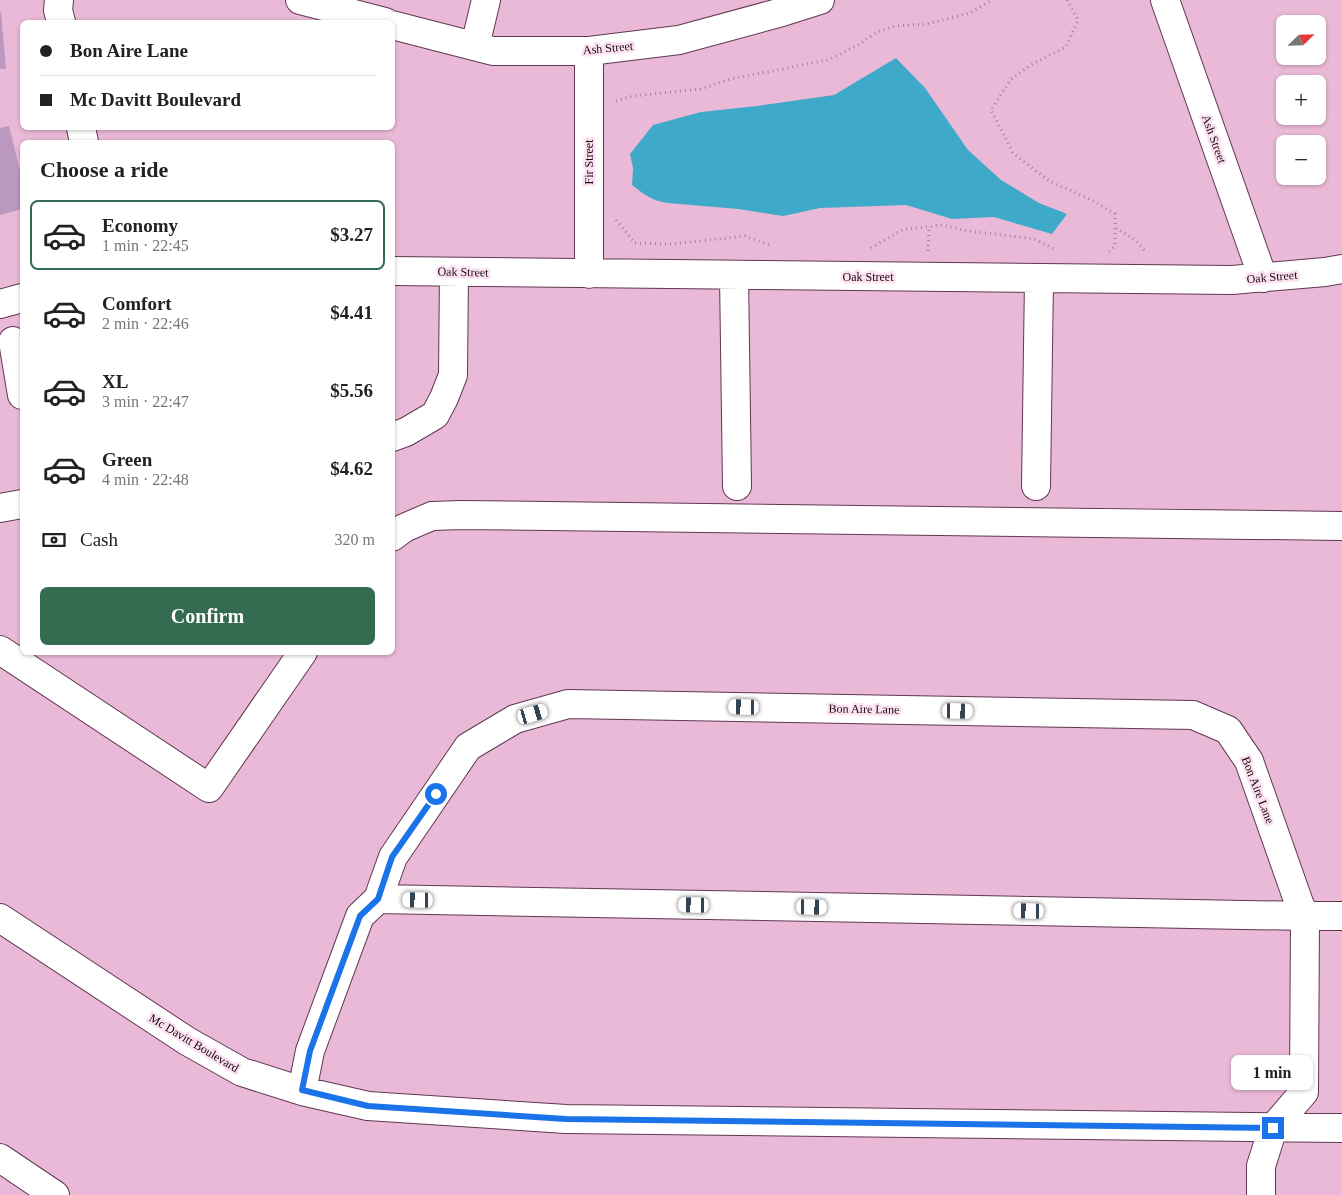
<!DOCTYPE html>
<html lang="en">
<head>
<meta charset="utf-8">
<style>
	:root { --surface:#fff; --page:#f6f6f6; --text:#222; --muted:#767676; --line:#e0e0e0; --accent:#346b51 }
	body { margin:0; font-family:"Times New Roman",serif; background:var(--page); color:var(--text); height:100vh; display:flex; flex-direction:column; font-size:19px; white-space:nowrap }
	* { box-sizing:border-box; margin:0 }
	p { font-size:16px; color:var(--muted) }
	.icon { flex:none; width:28px; height:28px; fill:none; stroke:currentColor; stroke-width:2; stroke-linecap:round; stroke-linejoin:round }
	.map { position:relative; flex:1; overflow:hidden }
	.panel { position:absolute; left:20px; top:140px; width:375px; height:515px; display:flex; flex-direction:column; background:var(--surface); border-radius:8px; box-shadow:0 1px 4px #0004 }
	.panel>* { flex:none }
	.top-card { position:absolute; left:20px; top:20px; width:375px; height:110px; border-radius:8px; box-shadow:0 1px 4px #0004; display:grid; align-content:center; height:110px; padding:0 20px; background:var(--surface) }
	.needle { width:32px; rotate:67deg }
	.buttons { position:absolute; left:1276px; top:15px; display:grid; gap:10px }
	.buttons a { display:grid; place-items:center; width:50px; height:50px; border-radius:8px; background:var(--surface); box-shadow:0 1px 4px #0004; font-size:25px }
	.end { position:absolute; width:22px; height:22px; margin:-11px; border:6px solid #1a73e8; background:#fff; box-shadow:0 0 0 2px #fff }
	.from { border-radius:50% }
	.bubble { position:absolute; height:35px; border-radius:8px; background:var(--surface); box-shadow:0 1px 4px #0004; font-size:16px; font-weight:800; line-height:35px; text-align:center }
	.car { position:absolute; width:15px; height:30px; margin:-15px -8px; border-radius:6px; box-shadow:0 0 4px 1px #0007; background:linear-gradient(#fff 24%,#345 0 40%,#fff 0 76%,#345 0 86%,#fff 0) }
	.top-card b { display:flex; align-items:center; gap:18px; height:48px; font-size:19px }
	.top-card b+b { border-top:1px solid var(--line) }
	.top-card i { width:12px; height:12px; background:var(--text) }
	ul { padding:0; list-style:none }
	li { display:flex; align-items:center; gap:15px; height:70px; margin:0 10px 8px; padding:0 10px; border:2px solid transparent; border-radius:8px }
	li div { flex:1 }
	li b { display:block; font-size:19px }
	li em { font-style:normal; font-weight:800 }
	li.current { border-color:var(--accent) }
	li>.icon { width:45px; height:45px; stroke-width:1.5 }
	h2 { padding:0 20px; font-size:22px; line-height:60px }
	.pay { display:flex; align-items:center; gap:12px; height:55px; padding:0 20px; font-size:19px }
	.pay p { margin-inline-start:auto }
	.primary-button { display:flex; gap:10px; margin-top:auto; padding:10px 20px }
	.primary-button a { flex:1; height:58px; border-radius:8px; background:var(--accent); color:#fff; font-size:20px; font-weight:800; line-height:58px; text-align:center }
	.map>svg:first-child { display:block }
	.water { fill:#3fa9c9 }
	.building { fill:#bb98c0 }
	.lines { fill:none; stroke-linecap:round; stroke-linejoin:round }
	.minor-casing { stroke:#603852; stroke-width:30 }
	.path { stroke:#a88199; stroke-width:3; stroke-dasharray:1 4; stroke-linecap:butt }
	.minor { stroke:#fff; stroke-width:28 }
	.route { stroke:#1a73e8; stroke-width:6 }
	.labels { text-anchor:middle; dominant-baseline:central; stroke-width:5; stroke-linejoin:round; paint-order:stroke }
	.street-label { font-size:12px; fill:#180812; stroke:#fce2f1 }
</style>
</head>
<body>
<div class="map">
<svg width="1342" height="1195" viewBox="0 0 1342 1195">
	<rect width="100%" height="100%" fill="#eab9d7"/>
	<path class="water" d="M 896,58 L 925,88 L 968,150 L 1001,180 L 1039,203 L 1067,214 L 1052,234 L 994,217 L 952,219 L 906,205 L 820,208 L 783,216 L 738,209 L 668,203 C 652,201 645,195 632,185 L 633,168 L 630,154 L 653,125 L 701,112 L 757,106 L 834,95 Z"/>
	<path class="building" d="M 0,12 L 1,12 L 6,69 L 0,69 Z
		M 9,126 L 22,179 L 22,209 L 0,215 L 0,128 Z"/>
	<g class="lines">
		<defs>
			<path id="minor" d="M 59,0 L 58,10 L 61,22
				M 300,0 L 385,22
				M 1165,0 L 1263,278
				M 392,25 L 493,51 L 589,51 L 679,40 L 782,12 L 820,0
				M 475,46 L 486,0
				M 589,51 L 589,274
				M 81,128 L 84,142
				M 392,271 L 1232,280 L 1325,272 L 1342,269
				M 734,275 L 737,486
				M 0,304 L 22,298
				M 13,341 L 22,395
				M 392,437 L 406,432 L 435,415 L 444,398 L 453,375 L 454,272
				M 1036,486 L 1039,279
				M 0,508 L 22,504
				M 392,537 L 404,528 L 432,516 L 461,515 L 1342,526
				M 0,650 L 209,788 L 303,652
				M 378,899 L 1305,916 L 1342,916
				M 0,918 L 187,1041 L 242,1072 L 302,1091 L 368,1106 L 566,1119 L 1342,1128
				M 302,1091 L 310,1051 L 360,916 L 378,899 L 393,857 L 468,747 L 515,719 L 568,704 L 1193,715 L 1228,730 L 1249,761 L 1299,903 L 1305,916 L 1304,1092 L 1273,1128 L 1261,1166 L 1261,1195
				M 0,1158 L 55,1195"/>
		</defs>
		<use href="#minor" class="minor-casing"/>
		<path class="path" d="M 1067,0 L 1078,20 L 1066,47 L 1031,65 L 1011,79 L 991,110 L 1013,153 L 1049,181 L 1094,201 L 1115,214 L 1115,246 L 1109,252
			M 616,101 L 633,96 L 700,89 L 731,79 L 828,60 L 860,44 L 877,32 L 896,26 L 926,24 L 970,13 L 992,0
			M 616,220 L 635,243
			M 1116,228 L 1135,240 L 1146,252
			M 635,243 L 672,244 L 745,236 L 772,246
			M 871,248 L 904,229 L 943,225 L 962,230 L 1034,239 L 1056,250
			M 928,251 L 929,226"/>
		<use href="#minor" class="minor"/>
	</g>
	<g class="lines">
		<path class="route" d="M 436,794 L 392,857 L 378,899 L 360,916 L 310,1051 L 302,1090 L 368,1106 L 566,1119 L 1273,1128"/>
	</g>
	<g class="labels">
		<g class="street-label">
			<text transform="translate(608 48) rotate(-5)">Ash Street</text>
			<text transform="translate(1214 139) rotate(70)">Ash Street</text>
			<text transform="translate(589 162) rotate(-90)">Fir Street</text>
			<text transform="translate(463 272) rotate(1)">Oak Street</text>
			<text x="868" y="277">Oak Street</text>
			<text transform="translate(1272 277) rotate(-5)">Oak Street</text>
			<text transform="translate(864 709) rotate(1)">Bon Aire Lane</text>
			<text transform="translate(1258 790) rotate(69)">Bon Aire Lane</text>
			<text transform="translate(194 1043) rotate(31)">Mc Davitt Boulevard</text>
		</g>
	</g>
</svg>
<div class="buttons">
<a><svg class="needle" viewBox="-14 -14 28 28"><path d="M0-13l5 13h-10z" fill="#e53935"/><path d="M0 13l5-13h-10z" fill="#767676"/></svg></a>
<a>+</a>
<a>−</a>
</div>
<i class="end from" style="left:436px;top:794px"></i>
<i class="end" style="left:1273px;top:1128px"></i>
<div class="bubble" style="left:1231px;top:1055px;width:82px">1 min</div>
<i class="car" style="left:744px;top:707px;rotate:271deg"></i>
<i class="car" style="left:958px;top:711px;rotate:91deg"></i>
<i class="car" style="left:533px;top:714px;rotate:74deg"></i>
<i class="car" style="left:418px;top:900px;rotate:271deg"></i>
<i class="car" style="left:694px;top:905px;rotate:271deg"></i>
<i class="car" style="left:812px;top:907px;rotate:91deg"></i>
<i class="car" style="left:1029px;top:911px;rotate:271deg"></i>
<div class="top-card">
<b><i class="from"></i>Bon Aire Lane</b>
<b><i></i>Mc Davitt Boulevard</b>
</div>
<section class="panel">
<h2>Choose a ride</h2>
<ul>
<li class="current"><svg class="icon" aria-label="car" viewBox="0 0 24 24"><path d="M5 17H2v-5l4-1 3-4h7l3 4 3 1v5h-3M9 17h6M6 11h13"/><circle cx="7" cy="17" r="2"/><circle cx="17" cy="17" r="2"/></svg><div><b>Economy</b><p>1 min · 22:45</p></div><em>$3.27</em></li>
<li><svg class="icon" aria-label="car" viewBox="0 0 24 24"><path d="M5 17H2v-5l4-1 3-4h7l3 4 3 1v5h-3M9 17h6M6 11h13"/><circle cx="7" cy="17" r="2"/><circle cx="17" cy="17" r="2"/></svg><div><b>Comfort</b><p>2 min · 22:46</p></div><em>$4.41</em></li>
<li><svg class="icon" aria-label="car" viewBox="0 0 24 24"><path d="M5 17H2v-5l4-1 3-4h7l3 4 3 1v5h-3M9 17h6M6 11h13"/><circle cx="7" cy="17" r="2"/><circle cx="17" cy="17" r="2"/></svg><div><b>XL</b><p>3 min · 22:47</p></div><em>$5.56</em></li>
<li><svg class="icon" aria-label="car" viewBox="0 0 24 24"><path d="M5 17H2v-5l4-1 3-4h7l3 4 3 1v5h-3M9 17h6M6 11h13"/><circle cx="7" cy="17" r="2"/><circle cx="17" cy="17" r="2"/></svg><div><b>Green</b><p>4 min · 22:48</p></div><em>$4.62</em></li>
</ul>
<div class="pay"><svg class="icon" aria-label="cash" viewBox="0 0 24 24"><path d="M3 7h18v10H3z"/><circle cx="12" cy="12" r="2"/></svg>Cash<p>320 m</p></div>
<div class="primary-button"><a>Confirm</a></div>
</section>
</div>
</body>
</html>
